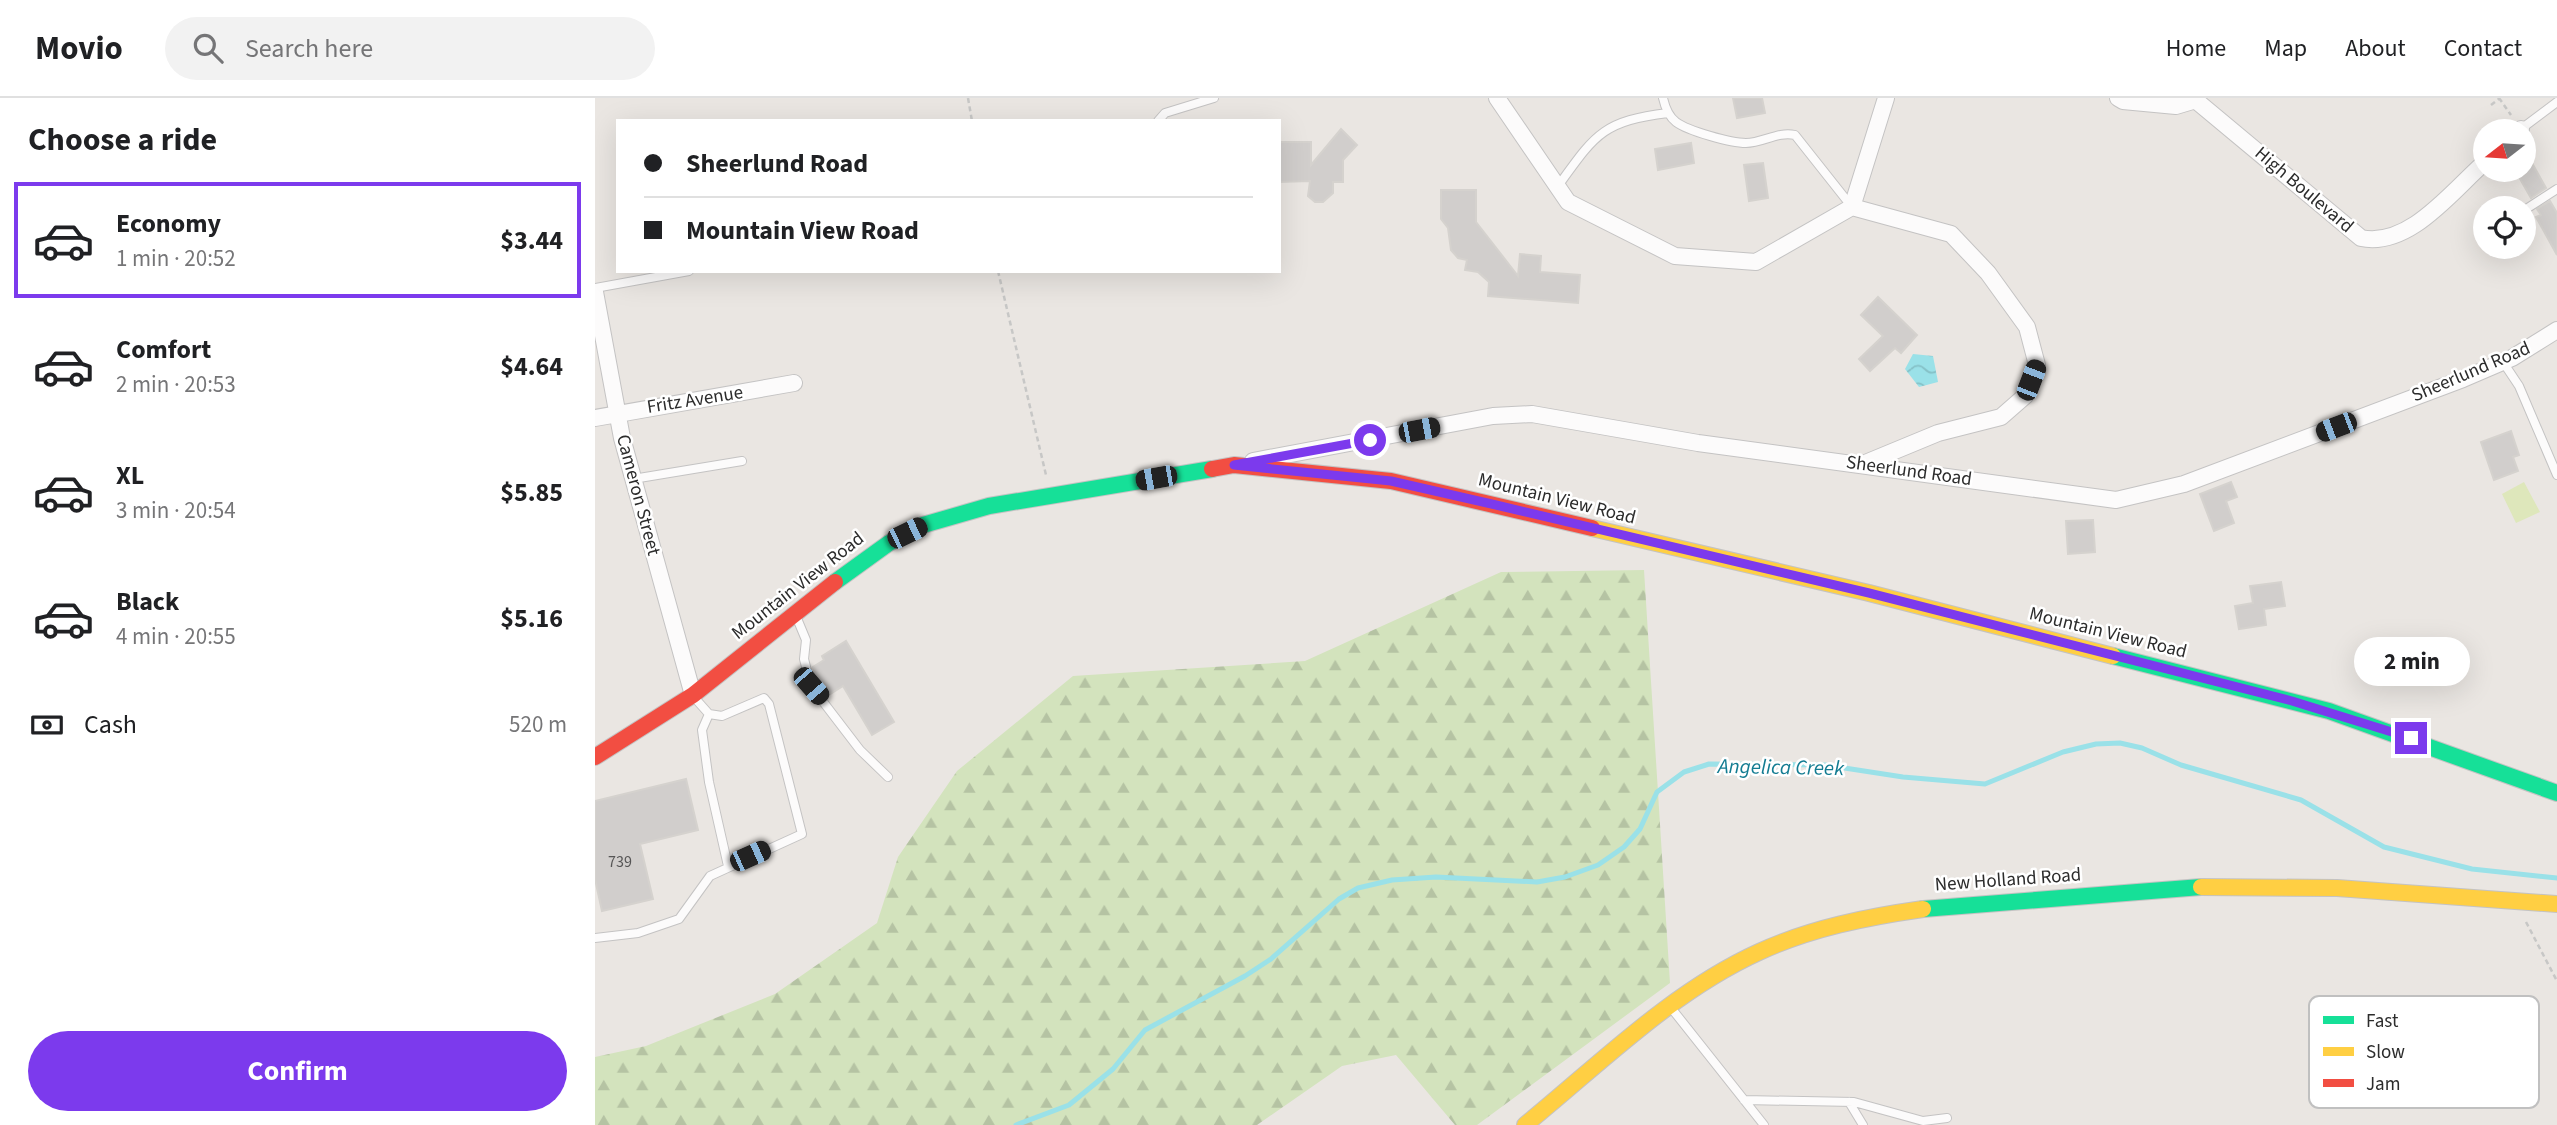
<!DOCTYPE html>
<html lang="en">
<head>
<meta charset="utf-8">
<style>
	:root { --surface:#fff; --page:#f2f2f2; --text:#202124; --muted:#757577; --line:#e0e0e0; --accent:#7c3aed }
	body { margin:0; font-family:"Source Sans 3",sans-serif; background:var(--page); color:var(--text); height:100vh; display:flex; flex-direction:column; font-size:26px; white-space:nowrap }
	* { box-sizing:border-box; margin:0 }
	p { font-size:23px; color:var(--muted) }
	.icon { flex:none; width:38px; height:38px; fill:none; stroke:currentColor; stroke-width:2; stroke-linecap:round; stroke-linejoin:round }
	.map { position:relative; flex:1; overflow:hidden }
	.drawer { display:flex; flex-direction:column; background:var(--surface); width:595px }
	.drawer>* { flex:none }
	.hud { position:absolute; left:21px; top:21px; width:665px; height:154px; border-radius:0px; box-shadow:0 7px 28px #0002; display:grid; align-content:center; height:154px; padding:0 28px; background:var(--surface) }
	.needle { width:46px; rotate:253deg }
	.buttons { position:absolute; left:1878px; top:21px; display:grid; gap:14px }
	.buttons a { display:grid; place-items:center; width:63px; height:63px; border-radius:50%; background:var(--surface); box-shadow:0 7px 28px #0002; font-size:35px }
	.end { position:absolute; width:32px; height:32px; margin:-16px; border:9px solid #7c3aed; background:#fff; box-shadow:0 0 0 4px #fff }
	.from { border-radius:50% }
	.bubble { position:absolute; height:49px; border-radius:24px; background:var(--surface); box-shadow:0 7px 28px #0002; font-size:23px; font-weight:700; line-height:49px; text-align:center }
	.car { position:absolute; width:21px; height:42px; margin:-21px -10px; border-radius:9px; box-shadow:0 0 5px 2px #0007; background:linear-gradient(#222 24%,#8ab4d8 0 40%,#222 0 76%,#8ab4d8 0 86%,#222 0) }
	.hud b { display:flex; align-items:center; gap:24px; height:66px; font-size:26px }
	.hud b+b { border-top:2px solid var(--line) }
	.hud i { width:18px; height:18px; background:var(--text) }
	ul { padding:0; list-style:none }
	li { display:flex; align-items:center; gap:21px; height:116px; margin:0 14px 10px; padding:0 14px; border:4px solid transparent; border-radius:0px }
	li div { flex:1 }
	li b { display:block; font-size:26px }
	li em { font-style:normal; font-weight:700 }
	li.on { border-color:var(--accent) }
	li>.icon { width:63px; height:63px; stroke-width:1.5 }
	h2 { padding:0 28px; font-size:32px; line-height:84px }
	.pay { display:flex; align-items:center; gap:18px; height:77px; padding:0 28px; font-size:26px }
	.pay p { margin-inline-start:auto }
	.cta { display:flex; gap:14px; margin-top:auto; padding:14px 28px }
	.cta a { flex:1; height:80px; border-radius:42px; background:var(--accent); color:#fff; font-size:28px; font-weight:700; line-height:80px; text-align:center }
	header { display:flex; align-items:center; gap:42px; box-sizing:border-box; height:98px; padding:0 35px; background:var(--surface); border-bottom:2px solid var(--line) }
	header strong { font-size:33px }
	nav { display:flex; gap:38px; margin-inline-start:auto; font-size:24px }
	.search { width:490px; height:63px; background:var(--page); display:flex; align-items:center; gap:18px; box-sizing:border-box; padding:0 24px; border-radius:38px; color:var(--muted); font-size:26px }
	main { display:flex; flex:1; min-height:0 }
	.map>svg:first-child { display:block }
	.forest { fill:url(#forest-firs) }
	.pitch { fill:#dee7bb }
	.water { fill:url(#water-waves) }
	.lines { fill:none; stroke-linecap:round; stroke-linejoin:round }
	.stream { stroke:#9ae1e8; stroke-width:5 }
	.building { fill:#d1cecc; stroke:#d5d2ce; stroke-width:2 }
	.lane-casing { stroke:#c4c3c3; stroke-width:10 }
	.street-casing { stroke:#c4c3c3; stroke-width:18 }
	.fast-casing { stroke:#c4c3c3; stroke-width:18 }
	.slow-casing { stroke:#c4c3c3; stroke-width:18 }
	.jam-casing { stroke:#c4c3c3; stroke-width:18 }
	.path { stroke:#c7c7c6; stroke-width:2.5; stroke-dasharray:5 3.5; stroke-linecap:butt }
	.lane { stroke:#fcfbfb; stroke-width:8 }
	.street { stroke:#fcfbfb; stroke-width:16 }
	.fast { stroke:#16e098; stroke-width:16 }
	.slow { stroke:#ffcf43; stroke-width:16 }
	.jam { stroke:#f24e42; stroke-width:16 }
	.route { stroke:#7c3aed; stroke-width:9 }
	.labels { text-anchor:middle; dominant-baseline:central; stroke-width:5; stroke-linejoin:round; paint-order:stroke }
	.number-label { font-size:16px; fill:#565555 }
	.street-label { font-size:19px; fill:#2c2c2c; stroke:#fff }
	.water-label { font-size:21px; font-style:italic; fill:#137c92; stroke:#fff }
	.key { fill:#fff; stroke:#c0c0c0; stroke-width:2 }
	.key-label { font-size:19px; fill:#2c2c2c }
</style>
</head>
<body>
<header>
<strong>Movio</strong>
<div class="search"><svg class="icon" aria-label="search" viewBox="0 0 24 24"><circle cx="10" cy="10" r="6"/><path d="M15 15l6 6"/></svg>Search here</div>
<nav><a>Home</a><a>Map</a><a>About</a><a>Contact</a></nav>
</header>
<main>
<section class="drawer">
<h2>Choose a ride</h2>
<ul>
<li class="on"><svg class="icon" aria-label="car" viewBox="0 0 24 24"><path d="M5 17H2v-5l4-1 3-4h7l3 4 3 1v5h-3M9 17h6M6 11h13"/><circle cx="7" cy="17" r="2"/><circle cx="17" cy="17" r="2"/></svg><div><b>Economy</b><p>1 min · 20:52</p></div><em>$3.44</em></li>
<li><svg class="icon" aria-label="car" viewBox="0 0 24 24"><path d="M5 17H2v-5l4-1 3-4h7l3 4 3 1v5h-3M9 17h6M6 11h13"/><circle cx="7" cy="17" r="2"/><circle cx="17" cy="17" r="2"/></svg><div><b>Comfort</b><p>2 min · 20:53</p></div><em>$4.64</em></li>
<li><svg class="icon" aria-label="car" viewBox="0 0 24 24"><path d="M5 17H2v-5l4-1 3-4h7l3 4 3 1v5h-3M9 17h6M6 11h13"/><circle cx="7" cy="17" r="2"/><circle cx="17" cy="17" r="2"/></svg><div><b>XL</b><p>3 min · 20:54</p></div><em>$5.85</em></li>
<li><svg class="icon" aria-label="car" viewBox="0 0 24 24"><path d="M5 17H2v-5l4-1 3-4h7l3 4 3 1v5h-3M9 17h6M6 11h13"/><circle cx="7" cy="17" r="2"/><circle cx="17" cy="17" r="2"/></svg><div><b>Black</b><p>4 min · 20:55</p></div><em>$5.16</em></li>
</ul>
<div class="pay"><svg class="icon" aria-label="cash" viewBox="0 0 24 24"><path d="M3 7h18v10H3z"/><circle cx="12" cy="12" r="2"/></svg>Cash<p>520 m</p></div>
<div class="cta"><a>Confirm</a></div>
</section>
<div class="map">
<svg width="1962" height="1027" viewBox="0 0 1962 1027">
	<defs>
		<pattern id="forest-firs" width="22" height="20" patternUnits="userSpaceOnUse" patternTransform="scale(1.75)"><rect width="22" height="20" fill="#d3e3bd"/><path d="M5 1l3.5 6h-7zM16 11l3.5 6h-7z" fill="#b5c3a3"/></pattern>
		<pattern id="water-waves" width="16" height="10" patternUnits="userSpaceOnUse" patternTransform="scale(1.75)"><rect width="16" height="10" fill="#9ae1e8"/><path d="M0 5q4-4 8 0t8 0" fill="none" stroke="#85c1c7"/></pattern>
	</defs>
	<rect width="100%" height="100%" fill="#eae6e2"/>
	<path class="forest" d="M 1049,472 L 1075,885 L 882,1027 L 860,1027 L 801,957 L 747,968 L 662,1027 L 0,1027 L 0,959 L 51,948 L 180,896 L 282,825 L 303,759 L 362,673 L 478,578 L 710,563 L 906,474 Z"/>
	<path class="pitch" d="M 1929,384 L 1945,414 L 1921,425 L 1907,396 Z"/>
	<path class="water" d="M 1318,256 L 1338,258 L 1343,284 L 1324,289 L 1310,271 Z"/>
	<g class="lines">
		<path class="stream" d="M 421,1027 L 474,1007 L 518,971 L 550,932 L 650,878 L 676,861 L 744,801 L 763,790 L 797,782 L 841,779 L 942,784 L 970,779 L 1003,767 L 1029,749 L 1045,731 L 1062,694 L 1089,674 L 1114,666 L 1230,667 L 1308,679 L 1390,686 L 1468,654 L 1501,646 L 1525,645 L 1547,650 L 1586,667 L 1706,702 L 1789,749 L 1877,771 L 1962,780"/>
	</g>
	<path class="building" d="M 1138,0 L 1167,0 L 1170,15 L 1142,20 Z
		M 746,31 L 762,47 L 748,62 L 748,84 L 738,84 L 738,95 L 728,104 L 720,104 L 713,98 L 715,83 L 684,84 L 684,44 L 716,44 L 716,67 Z
		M 1096,45 L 1099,65 L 1063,72 L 1060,51 Z
		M 1928,49 L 1951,90 L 1936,100 L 1920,72 L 1928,72 Z
		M 1168,65 L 1173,100 L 1154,103 L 1149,67 Z
		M 846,92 L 881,92 L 881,124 L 923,178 L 925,156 L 946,158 L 945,174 L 985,177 L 983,205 L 893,198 L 894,184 L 883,174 L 870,172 L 872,162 L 863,160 L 856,152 L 853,130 L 846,121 Z
		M 1955,103 L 1962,115 L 1962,157 L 1941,119 L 1946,117 L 1942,111 Z
		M 1283,199 L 1322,237 L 1306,255 L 1300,250 L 1275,273 L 1264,261 L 1288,238 L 1266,217 Z
		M 1916,333 L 1924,357 L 1918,359 L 1923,373 L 1899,382 L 1886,344 Z
		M 1636,384 L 1642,399 L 1631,403 L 1639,425 L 1619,433 L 1605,396 Z
		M 1498,422 L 1500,454 L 1473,456 L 1471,423 Z
		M 1686,484 L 1690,508 L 1669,511 L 1671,527 L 1644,531 L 1640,508 L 1658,505 L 1655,488 Z
		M 251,543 L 299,624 L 277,637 L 248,588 L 232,598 L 220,578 L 218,569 L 229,562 L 227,558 Z
		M 91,681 L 103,732 L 45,746 L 58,801 L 7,813 L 0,781 L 0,703 Z"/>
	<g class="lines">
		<defs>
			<path id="lane" d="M 1068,0 C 1070,9 1073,18 1081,24 C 1093,33 1136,45 1151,45 C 1168,45 1183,33 1200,37 L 1257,109
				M 563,23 L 570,15 L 619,0
				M 1926,31 L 1962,4
				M 963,88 C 1000,37 1007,23 1073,15
				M 1928,113 L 1962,91
				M 0,190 L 94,173
				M 1908,264 L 1924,288 L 1962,377
				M 38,381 L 147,363
				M 201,518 L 211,542 L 209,561 L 216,588 L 265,652 L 293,679
				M 114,616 L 107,632 L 114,684 L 133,768
				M 0,840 L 43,835 L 84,821 L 115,778 L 207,736 L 174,606 L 169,600 L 127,618 L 114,616 L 98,598
				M 1077,911 L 1169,1027
				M 1149,1002 L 1259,1004 L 1328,1023 L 1352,1020
				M 1254,1004 L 1268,1027"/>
			<path id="street" d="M 902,0 L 973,104 L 1080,158 L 1161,164 L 1257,109 L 1356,136 L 1393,175 L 1432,229 L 1442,267 L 1430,298 L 1406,319 L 1343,335 L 1268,366
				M 1523,0 L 1528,3 L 1581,8 L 1601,2
				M 1598,0 L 1766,140 C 1814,150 1856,94 1890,64
				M 1924,33 L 1926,31
				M 1257,109 L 1291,0
				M 0,194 L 27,340 L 98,597
				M 0,320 L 199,285
				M 658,363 L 898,318 L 937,316 L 1103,345 L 1521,402 L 1589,386 L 1868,281 L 1917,260 L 1962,232"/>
			<path id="fast" d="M 240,484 L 294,445 L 328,427 L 394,408 L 617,371
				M 1518,558 L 1734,613 L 1962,695
				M 1328,811 L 1606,789"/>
			<path id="slow" d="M 997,430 L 1274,495 L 1518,558
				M 1606,789 L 1742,790 L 1962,806
				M 930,1027 C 1005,966 1076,894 1164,854 C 1216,830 1272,819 1328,811"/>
			<path id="jam" d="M 617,371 L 639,367 L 796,383 L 997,430
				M 0,659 L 98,597 L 240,484"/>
		</defs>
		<use href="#lane" class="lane-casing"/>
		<use href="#street" class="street-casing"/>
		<use href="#fast" class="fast-casing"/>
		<use href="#slow" class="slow-casing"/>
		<use href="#jam" class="jam-casing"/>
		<path class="path" d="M 373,0 L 377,23
			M 1904,0 L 1916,17
			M 1896,7 L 1905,0
			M 403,173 L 451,377
			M 1931,824 L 1962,883"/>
		<use href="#lane" class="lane"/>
		<use href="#street" class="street"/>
		<use href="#fast" class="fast"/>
		<use href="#slow" class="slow"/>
		<use href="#jam" class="jam"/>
	</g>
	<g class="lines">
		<path class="route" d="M 775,342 L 639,367 L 796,383 L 901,407 L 1274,495 L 1697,603 L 1816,640"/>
	</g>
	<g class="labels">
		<g class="number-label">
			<text x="25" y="764">739</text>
		</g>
		<g class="street-label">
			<text transform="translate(1709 92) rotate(40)">High Boulevard</text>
			<text transform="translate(1876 274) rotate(-23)">Sheerlund Road</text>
			<text transform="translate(100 302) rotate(-9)">Fritz Avenue</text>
			<text transform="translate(1314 373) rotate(8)">Sheerlund Road</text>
			<text transform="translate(43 397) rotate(75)">Cameron Street</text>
			<text transform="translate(962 401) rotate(14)">Mountain View Road</text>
			<text transform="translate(203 488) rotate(-38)">Mountain View Road</text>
			<text transform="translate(1513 535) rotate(14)">Mountain View Road</text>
			<text transform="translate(1413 782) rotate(-4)">New Holland Road</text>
		</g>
		<g class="water-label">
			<text transform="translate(1186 669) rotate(1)">Angelica Creek</text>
		</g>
	</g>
	<rect x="1714" y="898" width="230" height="112" rx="10" class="key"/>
	<rect x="1728" y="918" width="31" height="8" fill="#16e098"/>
	<rect x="1728" y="949" width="31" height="9" fill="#ffcf43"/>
	<rect x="1728" y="981" width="31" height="8" fill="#f24e42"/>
	<g class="key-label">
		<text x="1771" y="929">Fast</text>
		<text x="1771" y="960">Slow</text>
		<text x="1771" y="992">Jam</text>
	</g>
</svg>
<div class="buttons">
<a><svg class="needle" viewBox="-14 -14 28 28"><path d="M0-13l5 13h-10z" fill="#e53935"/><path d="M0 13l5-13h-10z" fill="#757577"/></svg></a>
<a><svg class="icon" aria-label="locate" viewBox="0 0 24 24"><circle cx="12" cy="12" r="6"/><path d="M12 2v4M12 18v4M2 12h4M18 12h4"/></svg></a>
</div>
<i class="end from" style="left:775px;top:342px"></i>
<i class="end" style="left:1816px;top:640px"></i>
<div class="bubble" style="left:1759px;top:539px;width:116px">2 min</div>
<i class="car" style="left:1436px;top:282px;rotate:21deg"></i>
<i class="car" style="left:1741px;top:329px;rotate:249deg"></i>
<i class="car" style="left:824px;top:332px;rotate:79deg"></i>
<i class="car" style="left:561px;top:380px;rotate:260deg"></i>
<i class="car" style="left:312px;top:435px;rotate:64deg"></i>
<i class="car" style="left:216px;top:588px;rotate:139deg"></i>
<i class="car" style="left:155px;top:758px;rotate:66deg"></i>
<div class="hud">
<b><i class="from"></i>Sheerlund Road</b>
<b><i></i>Mountain View Road</b>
</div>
</div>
</main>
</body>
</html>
